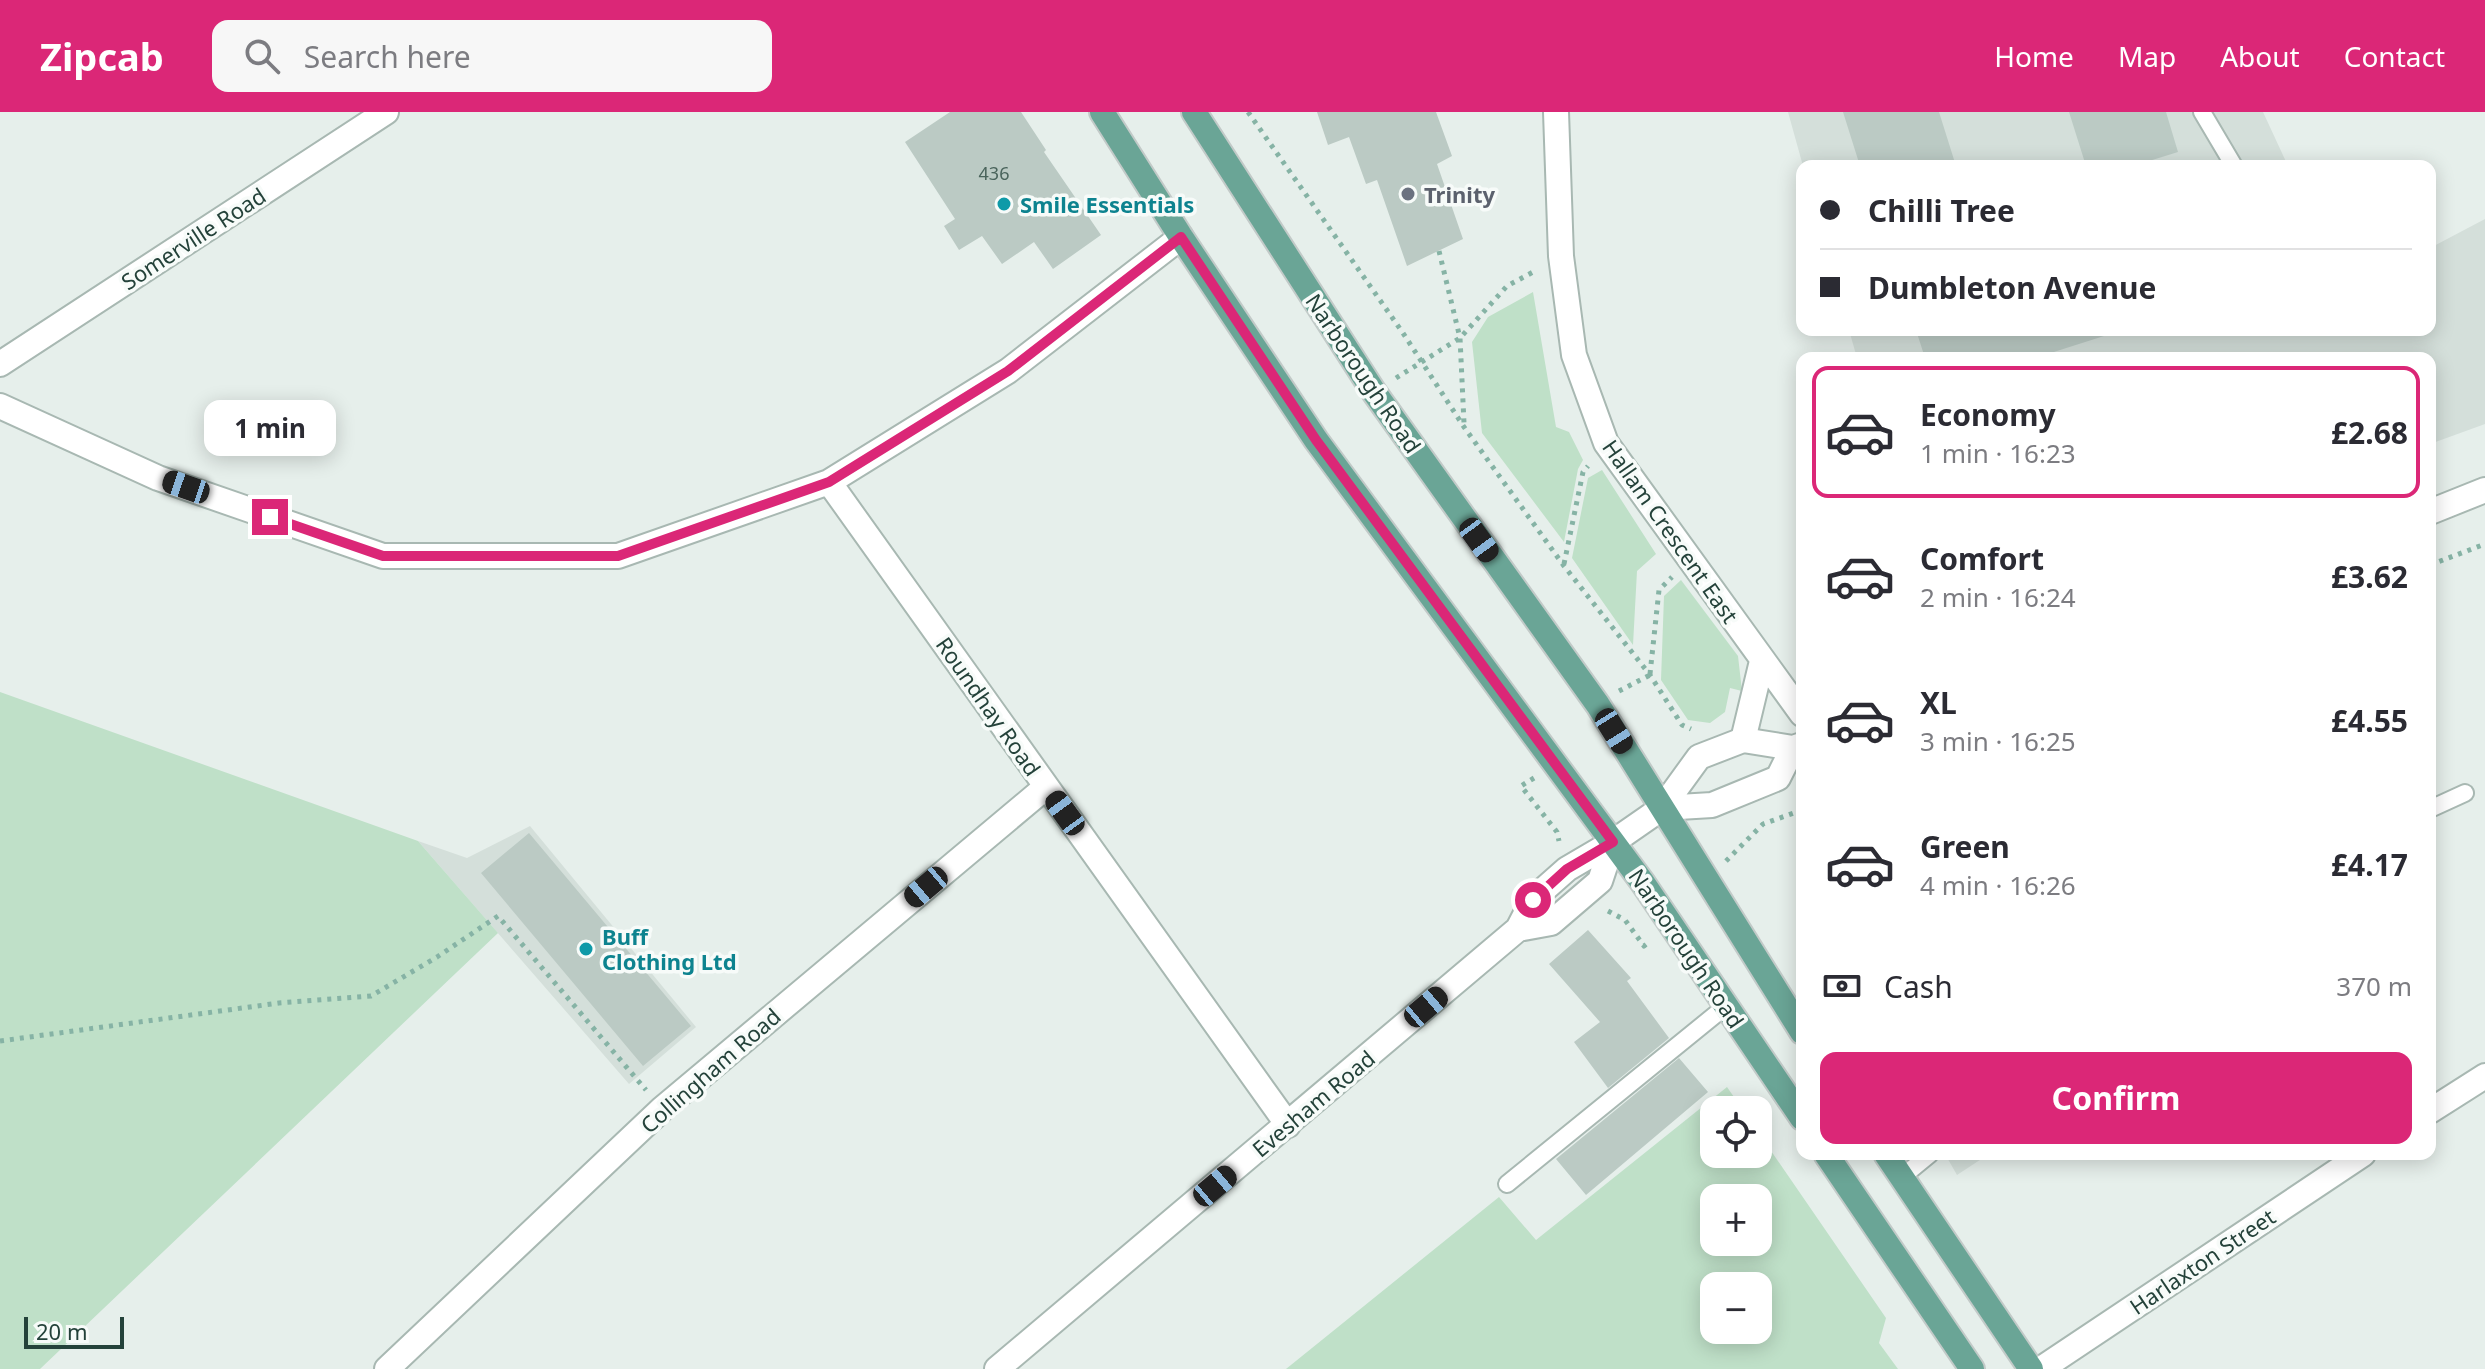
<!DOCTYPE html>
<html lang="en">
<head>
<meta charset="utf-8">
<style>
	:root { --surface:#fff; --page:#f7f7f7; --text:#2b2b33; --muted:#7c7c81; --line:#e1e1e2; --accent:#db2777 }
	body { margin:0; font-family:"Noto Sans",sans-serif; background:var(--page); color:var(--text); height:100vh; display:flex; flex-direction:column; font-size:30px; white-space:nowrap }
	* { box-sizing:border-box; margin:0 }
	p { font-size:26px; color:var(--muted) }
	.icon { flex:none; width:44px; height:44px; fill:none; stroke:currentColor; stroke-width:2; stroke-linecap:round; stroke-linejoin:round }
	.map { position:relative; flex:1; overflow:hidden }
	.details { position:absolute; left:1796px; top:240px; width:640px; height:808px; display:flex; flex-direction:column; background:var(--surface); border-radius:16px; box-shadow:0 4px 20px #0003 }
	.details>* { flex:none }
	.hud { position:absolute; left:1796px; top:48px; width:640px; height:176px; border-radius:16px; box-shadow:0 4px 20px #0003; display:grid; align-content:center; height:176px; padding:0 24px; background:var(--surface) }
	.buttons { position:absolute; left:1700px; top:984px; display:grid; gap:16px }
	.buttons a { display:grid; place-items:center; width:72px; height:72px; border-radius:16px; background:var(--surface); box-shadow:0 4px 20px #0003; font-size:40px }
	.scale { position:absolute; left:24px; bottom:20px; width:100px; box-sizing:border-box; padding-left:8px; border:4px solid #24423a; border-top:0; font-size:22px; line-height:28px; white-space:nowrap; color:#24423a; -webkit-text-stroke:6px #f7fbf9; paint-order:stroke }
	.end { position:absolute; width:36px; height:36px; margin:-18px; border:10px solid #db2777; background:#fff; box-shadow:0 0 0 4px #fff }
	.from { border-radius:50% }
	.bubble { position:absolute; height:56px; border-radius:16px; background:var(--surface); box-shadow:0 4px 20px #0003; font-size:26px; font-weight:700; line-height:56px; text-align:center }
	.car { position:absolute; width:24px; height:48px; margin:-24px -12px; border-radius:10px; box-shadow:0 0 6px 2px #0007; background:linear-gradient(#222 24%,#8ab4d8 0 40%,#222 0 76%,#8ab4d8 0 86%,#222 0) }
	.hud b { display:flex; align-items:center; gap:28px; height:76px; font-size:30px }
	.hud b+b { border-top:2px solid var(--line) }
	.hud i { width:20px; height:20px; background:var(--text) }
	ul { padding:14px 0 0; list-style:none }
	li { display:flex; align-items:center; gap:24px; height:132px; margin:0 16px 12px; padding:0 8px; border:4px solid transparent; border-radius:16px }
	li div { flex:1 }
	li b { display:block; font-size:30px }
	li em { font-style:normal; font-weight:700 }
	li.active { border-color:var(--accent) }
	li>.icon { width:72px; height:72px; stroke-width:1.5 }
	.pay { display:flex; align-items:center; gap:20px; height:88px; padding:0 24px; font-size:30px }
	.pay p { margin-inline-start:auto }
	.action { display:flex; gap:16px; margin-top:auto; padding:16px 24px }
	.action a { flex:1; height:92px; border-radius:16px; background:var(--accent); color:#fff; font-size:32px; font-weight:700; line-height:92px; text-align:center }
	header { display:flex; align-items:center; gap:48px; box-sizing:border-box; height:112px; padding:0 40px; background:var(--accent); color:#fff }
	header strong { font-size:38px }
	nav { display:flex; gap:44px; margin-inline-start:auto; font-size:28px }
	.search { width:560px; height:72px; background:var(--page); display:flex; align-items:center; gap:20px; box-sizing:border-box; padding:0 28px; border-radius:16px; color:var(--muted); font-size:30px }
	.map>svg:first-child { display:block }
	.built { fill:#d4dfda }
	.green { fill:#bfe0c8; fill-rule:evenodd }
	.building { fill:#bbcac4 }
	.lines { fill:none; stroke-linecap:round; stroke-linejoin:round }
	.service-casing { stroke:#a8b8b2; stroke-width:20 }
	.minor-casing { stroke:#a8b8b2; stroke-width:28 }
	.tertiary-casing { stroke:#a8b8b2; stroke-width:28 }
	.primary-casing { stroke:#c2cac8; stroke-width:28 }
	.path { stroke:#86b3a5; stroke-width:5; stroke-dasharray:4 6; stroke-linecap:butt }
	.service { stroke:#fff; stroke-width:16 }
	.minor { stroke:#fff; stroke-width:24 }
	.tertiary { stroke:#fff; stroke-width:24 }
	.primary { stroke:#6aa596; stroke-width:24 }
	.route { stroke:#db2777; stroke-width:10 }
	.worship-dot { fill:#6b7280; stroke:#f7fbf9; stroke-width:3 }
	.culture-dot { fill:#0f9aa8; stroke:#f7fbf9; stroke-width:3 }
	.labels { text-anchor:middle; dominant-baseline:central; stroke-width:7; stroke-linejoin:round; paint-order:stroke }
	.number-label { font-size:18px; fill:#4a645c }
	.worship-label { font-size:22px; font-weight:bold; fill:#5b616d; stroke:#f7fbf9; text-anchor:start }
	.culture-label { font-size:22px; font-weight:bold; fill:#0d838f; stroke:#f7fbf9; text-anchor:start }
	.street-label { font-size:22px; fill:#24423a; stroke:#f7fbf9 }
</style>
</head>
<body>
<header>
<strong>Zipcab</strong>
<div class="search"><svg class="icon" aria-label="search" viewBox="0 0 24 24"><circle cx="10" cy="10" r="6"/><path d="M15 15l6 6"/></svg>Search here</div>
<nav><a>Home</a><a>Map</a><a>About</a><a>Contact</a></nav>
</header>
<div class="map">
<svg width="2485" height="1257" viewBox="0 0 2485 1257">
	<rect width="100%" height="100%" fill="#e6efeb"/>
	<path class="built" d="M 1788,0 L 2263,0 L 2288,54 L 1803,54 Z
		M 2485,107 L 2485,312 L 2430,332 L 2430,246 L 1857,246 L 1849,218 L 2430,218 L 2430,136 Z
		M 530,714 L 696,915 L 629,972 L 418,729 L 467,746 Z
		M 1945,1042 L 1989,1042 L 1957,1063 Z"/>
	<path class="green" d="M 1533,180 L 1556,315 L 1569,320 L 1583,348 L 1578,357 L 1564,430 L 1482,321 L 1472,230 L 1488,205 Z
		M 1602,358 L 1656,442 L 1637,459 L 1633,533 L 1572,446 L 1588,366 Z
		M 1681,468 L 1738,544 L 1742,579 L 1730,576 L 1725,600 L 1710,611 L 1688,608 L 1661,568 L 1664,484 Z
		M 0,580 L 418,729 L 498,821 L 40,1257 L 0,1257 Z
		M 1727,975 L 1743,998 L 1714,998 L 1714,1042 L 1758,1042 L 1758,1020 L 1886,1206 L 1879,1231 L 1898,1257 L 1286,1257 L 1499,1085 L 1536,1128 ZM 1758,1086 L 1758,1130 L 1714,1130 L 1714,1086 ZM 1758,1174 L 1758,1218 L 1714,1218 L 1714,1174 Z"/>
	<path class="building" d="M 950,0 L 1021,0 L 1046,38 L 1044,40 L 1101,123 L 1053,157 L 1034,130 L 1002,152 L 982,124 L 959,138 L 944,114 L 955,107 L 905,30 Z
		M 1317,0 L 1436,0 L 1452,44 L 1437,52 L 1463,127 L 1407,154 L 1377,68 L 1366,72 L 1349,25 L 1328,33 Z
		M 1843,0 L 1939,0 L 1956,54 L 1860,54 Z
		M 2069,0 L 2166,0 L 2178,40 L 2133,54 L 2086,54 Z
		M 1916,218 L 2103,218 L 2104,224 L 2035,246 L 1925,246 Z
		M 529,721 L 691,914 L 643,954 L 481,761 Z
		M 1588,818 L 1631,866 L 1627,869 L 1669,926 L 1608,976 L 1574,930 L 1600,910 L 1549,852 Z
		M 1679,946 L 1708,980 L 1586,1083 L 1556,1047 Z"/>
	<g class="lines">
		<defs>
			<path id="service" d="M 2202,0 L 2234,54
				M 2430,697 L 2465,681
				M 1902,1065 L 1930,1042
				M 1507,1072 L 1726,894"/>
			<path id="minor" d="M 1556,0 L 1561,144 L 1574,243 L 1606,331 L 1802,602
				M 0,252 L 386,0
				M 0,294 L 158,366 L 383,444 L 618,444 L 829,370 L 1008,259 L 1181,125
				M 829,370 L 1288,1013
				M 1743,628 L 1762,549
				M 1518,817 L 1551,811 L 1600,769 L 1613,730
				M 2430,999 L 2485,964
				M 387,1257 L 662,997 L 1046,675
				M 997,1257 L 1518,817 L 1533,788 L 1541,780 L 1567,757 L 1613,730
				M 2041,1257 L 2363,1042"/>
			<path id="tertiary" d="M 2430,400 L 2485,378
				M 1662,696 L 1712,693 L 1778,666 L 1793,636
				M 1613,730 L 1662,696 L 1699,645 L 1743,628 L 1793,636 L 1802,633"/>
			<path id="primary" d="M 1102,0 L 1181,125 L 1316,328 L 1643,771 L 1802,1006
				M 1194,0 L 1374,280 L 1598,593 L 1802,920
				M 1826,1042 L 1972,1257
				M 1886,1042 L 2031,1257"/>
		</defs>
		<use href="#service" class="service-casing"/>
		<use href="#minor" class="minor-casing"/>
		<use href="#tertiary" class="tertiary-casing"/>
		<use href="#primary" class="primary-casing"/>
		<path class="path" d="M 1248,0 L 1403,221 L 1464,315 L 1564,454 L 1650,563 L 1682,613 L 1691,617
			M 1439,139 L 1460,226 L 1464,311
			M 1396,266 L 1460,226 L 1507,174 L 1535,159
			M 1564,452 L 1583,360 L 1588,354
			M 2430,453 L 2485,432
			M 1650,562 L 1659,478 L 1672,465
			M 1619,579 L 1650,563
			M 1534,666 L 1521,674 L 1557,720 L 1559,729
			M 1726,749 L 1763,712 L 1802,698
			M 1608,799 L 1625,808 L 1644,834 L 1649,830
			M 0,929 L 279,891 L 371,884 L 437,845 L 498,804 L 646,978"/>
		<use href="#service" class="service"/>
		<use href="#minor" class="minor"/>
		<use href="#tertiary" class="tertiary"/>
		<use href="#primary" class="primary"/>
	</g>
	<g class="lines">
		<path class="route" d="M 270,405 L 383,444 L 618,444 L 829,370 L 1008,259 L 1181,125 L 1316,328 L 1613,730 L 1567,757 L 1533,788"/>
	</g>
	<circle class="worship-dot" cx="1408" cy="82" r="8"/>
	<g class="culture-dot">
		<circle cx="1004" cy="92" r="8"/>
		<circle cx="586" cy="837" r="8"/>
	</g>
	<g class="labels">
		<g class="number-label">
			<text x="994" y="61">436</text>
		</g>
		<g class="worship-label">
			<text x="1424" y="82">Trinity</text>
		</g>
		<g class="culture-label">
			<text x="1020" y="92">Smile Essentials</text>
			<text x="602" y="824">Buff<tspan x="602" dy="25">Clothing Ltd</tspan></text>
		</g>
		<g class="street-label">
			<text transform="translate(193 126) rotate(-33)">Somerville Road</text>
			<text transform="translate(1364 261) rotate(56)">Narborough Road</text>
			<text transform="translate(1671 419) rotate(55)">Hallam Crescent East</text>
			<text transform="translate(989 594) rotate(55)">Roundhay Road</text>
			<text transform="translate(1687 836) rotate(56)">Narborough Road</text>
			<text transform="translate(710 958) rotate(-41)">Collingham Road</text>
			<text transform="translate(1313 991) rotate(-40)">Evesham Road</text>
			<text transform="translate(2202 1149) rotate(-34)">Harlaxton Street</text>
		</g>
	</g>
</svg>
<div class="buttons">
<a><svg class="icon" aria-label="locate" viewBox="0 0 24 24"><circle cx="12" cy="12" r="6"/><path d="M12 2v4M12 18v4M2 12h4M18 12h4"/></svg></a>
<a>+</a>
<a>−</a>
</div>
<div class="scale">20 m</div>
<i class="end from" style="left:1533px;top:788px"></i>
<i class="end" style="left:270px;top:405px"></i>
<div class="bubble" style="left:204px;top:288px;width:132px">1 min</div>
<i class="car" style="left:186px;top:375px;rotate:289deg"></i>
<i class="car" style="left:1479px;top:428px;rotate:144deg"></i>
<i class="car" style="left:1614px;top:619px;rotate:148deg"></i>
<i class="car" style="left:1065px;top:701px;rotate:324deg"></i>
<i class="car" style="left:926px;top:775px;rotate:230deg"></i>
<i class="car" style="left:1426px;top:895px;rotate:50deg"></i>
<i class="car" style="left:1215px;top:1074px;rotate:50deg"></i>
<div class="hud">
<b><i class="from"></i>Chilli Tree</b>
<b><i></i>Dumbleton Avenue</b>
</div>
<section class="details">
<ul>
<li class="active"><svg class="icon" aria-label="car" viewBox="0 0 24 24"><path d="M5 17H2v-5l4-1 3-4h7l3 4 3 1v5h-3M9 17h6M6 11h13"/><circle cx="7" cy="17" r="2"/><circle cx="17" cy="17" r="2"/></svg><div><b>Economy</b><p>1 min · 16:23</p></div><em>£2.68</em></li>
<li><svg class="icon" aria-label="car" viewBox="0 0 24 24"><path d="M5 17H2v-5l4-1 3-4h7l3 4 3 1v5h-3M9 17h6M6 11h13"/><circle cx="7" cy="17" r="2"/><circle cx="17" cy="17" r="2"/></svg><div><b>Comfort</b><p>2 min · 16:24</p></div><em>£3.62</em></li>
<li><svg class="icon" aria-label="car" viewBox="0 0 24 24"><path d="M5 17H2v-5l4-1 3-4h7l3 4 3 1v5h-3M9 17h6M6 11h13"/><circle cx="7" cy="17" r="2"/><circle cx="17" cy="17" r="2"/></svg><div><b>XL</b><p>3 min · 16:25</p></div><em>£4.55</em></li>
<li><svg class="icon" aria-label="car" viewBox="0 0 24 24"><path d="M5 17H2v-5l4-1 3-4h7l3 4 3 1v5h-3M9 17h6M6 11h13"/><circle cx="7" cy="17" r="2"/><circle cx="17" cy="17" r="2"/></svg><div><b>Green</b><p>4 min · 16:26</p></div><em>£4.17</em></li>
</ul>
<div class="pay"><svg class="icon" aria-label="cash" viewBox="0 0 24 24"><path d="M3 7h18v10H3z"/><circle cx="12" cy="12" r="2"/></svg>Cash<p>370 m</p></div>
<div class="action"><a>Confirm</a></div>
</section>
</div>
</body>
</html>
